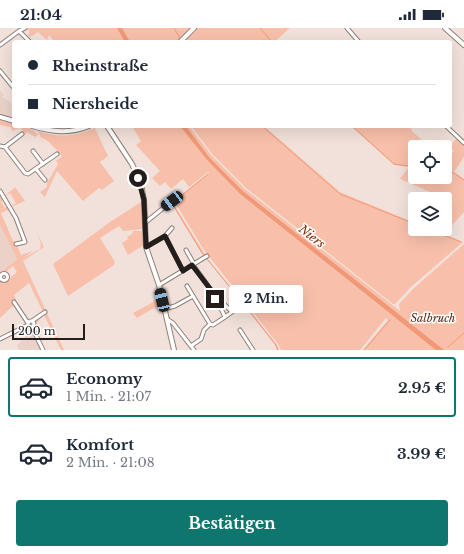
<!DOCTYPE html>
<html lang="de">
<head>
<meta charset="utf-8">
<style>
	:root { --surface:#fff; --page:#f6f6f7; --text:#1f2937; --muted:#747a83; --line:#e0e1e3; --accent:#0f766e }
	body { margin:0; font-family:"Libre Baskerville",serif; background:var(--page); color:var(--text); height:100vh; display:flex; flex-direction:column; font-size:15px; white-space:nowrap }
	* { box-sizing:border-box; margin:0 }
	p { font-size:13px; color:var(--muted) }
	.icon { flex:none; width:22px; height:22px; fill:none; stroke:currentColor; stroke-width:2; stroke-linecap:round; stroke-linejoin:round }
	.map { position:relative; height:322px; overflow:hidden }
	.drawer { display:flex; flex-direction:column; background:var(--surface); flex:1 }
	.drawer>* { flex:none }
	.guide { position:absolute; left:12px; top:12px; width:440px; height:88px; border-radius:4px; box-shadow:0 4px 16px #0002; display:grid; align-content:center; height:88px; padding:0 16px; background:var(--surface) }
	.buttons { position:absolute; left:408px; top:112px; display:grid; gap:8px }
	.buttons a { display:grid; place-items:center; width:44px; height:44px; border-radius:4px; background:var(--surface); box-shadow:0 4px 16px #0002; font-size:20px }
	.scale { position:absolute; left:12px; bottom:10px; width:73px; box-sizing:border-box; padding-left:4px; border:2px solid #231e1b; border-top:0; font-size:11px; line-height:14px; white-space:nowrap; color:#231e1b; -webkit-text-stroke:3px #fff; paint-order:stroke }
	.end { position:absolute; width:18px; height:18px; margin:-9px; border:5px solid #231e1b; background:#fff; box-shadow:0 0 0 2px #fff }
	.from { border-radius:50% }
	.bubble { position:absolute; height:28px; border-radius:4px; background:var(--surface); box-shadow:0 4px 16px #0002; font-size:13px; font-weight:800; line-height:28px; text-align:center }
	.car { position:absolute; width:12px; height:24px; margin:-12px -6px; border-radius:5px; box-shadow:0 0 3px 1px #0007; background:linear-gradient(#222 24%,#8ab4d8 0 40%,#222 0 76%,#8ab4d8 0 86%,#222 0) }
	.guide b { display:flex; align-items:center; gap:14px; height:38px; font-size:15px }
	.guide b+b { border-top:1px solid var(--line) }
	.guide i { width:10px; height:10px; background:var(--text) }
	ul { padding:7px 0 0; list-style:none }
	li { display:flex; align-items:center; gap:12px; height:60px; margin:0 8px 6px; padding:0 8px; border:2px solid transparent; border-radius:4px }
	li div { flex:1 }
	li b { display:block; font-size:15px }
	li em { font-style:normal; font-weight:800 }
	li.active { border-color:var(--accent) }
	li>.icon { width:36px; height:36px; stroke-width:1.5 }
	.cta { display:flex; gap:8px; margin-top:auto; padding:8px 16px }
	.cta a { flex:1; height:46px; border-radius:4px; background:var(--accent); color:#fff; font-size:16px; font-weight:800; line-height:46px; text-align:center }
	.status { display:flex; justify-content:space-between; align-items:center; height:28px; padding:0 20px; background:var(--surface); direction:ltr }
	.status svg { height:11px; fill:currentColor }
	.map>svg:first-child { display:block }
	.built { fill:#ead2c9 }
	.green { fill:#f8c0ab }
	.water { fill:#f19976 }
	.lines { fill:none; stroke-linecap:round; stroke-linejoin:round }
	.stream { stroke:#f19976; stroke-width:1 }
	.street-casing { stroke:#8f807a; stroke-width:5 }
	.secondary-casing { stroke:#8f807a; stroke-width:6 }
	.street { stroke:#fff; stroke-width:3 }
	.secondary { stroke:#fff; stroke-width:4 }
	.route { stroke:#231e1b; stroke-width:5 }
	.labels { text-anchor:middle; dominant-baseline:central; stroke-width:3; stroke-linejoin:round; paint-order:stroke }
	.park-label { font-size:11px; font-style:italic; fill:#551f06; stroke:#fff }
	.water-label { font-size:12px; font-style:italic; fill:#7f310c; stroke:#fff }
</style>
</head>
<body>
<div class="status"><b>21:04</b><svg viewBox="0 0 49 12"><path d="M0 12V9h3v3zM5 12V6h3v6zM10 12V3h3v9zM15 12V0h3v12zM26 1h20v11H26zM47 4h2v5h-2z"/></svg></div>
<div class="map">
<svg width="464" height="322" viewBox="0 0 464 322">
	<rect width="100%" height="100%" fill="#f1e1da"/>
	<path class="built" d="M 0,62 L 4,67 L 2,69 L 9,73 L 14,79 L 14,90 L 0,86 Z
		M 0,197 L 17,231 L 0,245 Z
		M 30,303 L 32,304 L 41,322 L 19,322 L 17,318 Z"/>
	<path class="green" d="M 27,0 L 192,0 L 184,12 L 185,14 L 181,14 L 180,12 L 178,14 L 55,14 L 49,7 L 47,12 L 38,4 L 30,9 L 28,6 L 30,4 L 27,1 L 22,4 L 23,1 Z
		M 196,0 L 290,0 L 274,14 L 187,14 L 185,10 Z
		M 0,92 L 14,96 L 14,98 C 23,98 32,99 38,107 L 35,109 L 27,104 L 25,106 L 20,99 L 13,103 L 10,99 L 0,97 Z
		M 132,98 L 180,98 L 207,132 L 240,166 L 392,287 L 395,284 L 243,163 L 210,130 L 186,98 L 189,98 L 212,128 L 245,161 L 400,283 L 399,276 L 413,261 L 464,216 L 464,322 L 363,322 L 388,292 L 386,290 L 360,322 L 281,322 L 278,316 L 204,222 L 174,173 L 209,145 L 208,144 L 189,159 L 183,151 L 171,161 L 165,154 L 160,158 L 152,150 L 160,143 L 136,117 L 141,113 Z
		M 191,98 L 264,98 L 340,164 L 415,195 L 415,201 L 431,201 L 463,214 L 411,259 L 395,276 L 393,276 L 246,160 L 213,127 Z
		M 351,98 L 414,98 L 411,101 L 412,103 L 429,119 L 415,119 L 415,149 L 445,149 L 445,134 L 454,123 L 449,119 L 457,110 L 464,116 L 464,129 L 454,144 L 464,151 L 464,184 L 445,205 L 435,201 L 445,201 L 445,171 L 431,171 L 435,166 L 400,151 L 409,139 L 394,137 Z
		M 95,100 L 108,128 L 100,134 L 114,153 L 102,162 L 99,160 L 83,173 L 57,143 L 45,169 L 40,164 L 47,159 L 47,155 L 58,136 L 56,133 L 62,128 L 49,114 L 41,109 L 37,103 C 61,110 72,109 95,100 Z
		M 15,159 L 25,173 L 11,179 L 10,177 L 12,178 L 16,175 L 10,165 L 6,168 L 6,170 L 5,168 Z
		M 2,168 L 4,171 L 1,174 L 5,180 L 8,178 L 10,181 L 1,185 L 13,213 L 15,213 L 21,227 L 33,223 L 22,231 L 40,221 L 41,216 L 37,205 L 44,219 L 23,233 L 64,322 L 61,322 L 44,287 L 34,298 L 34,294 L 41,289 L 43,284 L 29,255 L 14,267 L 16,272 L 14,274 L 15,276 L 0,290 L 0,252 L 3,256 L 17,244 L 13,238 L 7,243 L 10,247 L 9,248 L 6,244 L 0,245 L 17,231 L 0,197 L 0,170 Z
		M 141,174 L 143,190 L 142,201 L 123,203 L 119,198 L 100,210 L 115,234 L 114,237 L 68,268 L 53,236 L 110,194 Z
		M 172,174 L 206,228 L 204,229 L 171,175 Z
		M 133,203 L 142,203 L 144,217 L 128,227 L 122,215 L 128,211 L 127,209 L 132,206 Z
		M 206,230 L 207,230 L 277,317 L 279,322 L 277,322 L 275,317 Z
		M 159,271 L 161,279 L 152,281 L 137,290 L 133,285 Z"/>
	<path class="water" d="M 117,0 L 122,0 L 130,14 L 125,14 Z
		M 180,98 L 186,98 L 210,130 L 243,163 L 444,322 L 436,322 L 240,166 L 207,132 Z"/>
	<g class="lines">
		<path class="stream" d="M 174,0 L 181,12
			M 260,0 L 272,14
			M 262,98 L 340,166 L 415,196
			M 352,98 L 394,136 L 415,139
			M 445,144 L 454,145 L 464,152
			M 429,201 L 461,214
			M 204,228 L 172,175 L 208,146
			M 207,231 L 243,275
			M 245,277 L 276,317 L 278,322
			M 448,319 L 464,305
			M 364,322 L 390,292"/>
		<defs>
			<path id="street" d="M 347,0 L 359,14
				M 19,3 L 30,14
				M 0,17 L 19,3 L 25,0
				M 0,43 L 14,60
				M 446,98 L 464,115
				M 0,118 L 5,119 L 25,145 L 28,146 L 57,126
				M 5,119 L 22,106
				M 33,123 L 43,136
				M 36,141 L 45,152
				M 0,163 L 16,190 L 25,214 L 16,216
				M 146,194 L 172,173
				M 165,208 L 183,243
				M 146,219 L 165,208 L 172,200
				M 186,222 L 194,236
				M 193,237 L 214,266 L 232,284 L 225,289
				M0.5 249a3.5 3.5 0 1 1 7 0a3.5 3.5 0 1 1-7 0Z
				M 159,257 L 207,228
				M 187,258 L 210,296 L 204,302 L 201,311 L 191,318
				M 14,274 L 28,295
				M 164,281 L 175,278 L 193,268
				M 232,284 L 240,279
				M 167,291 L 173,295 L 194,322
				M 32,293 L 45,284
				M28 296a3 3 0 1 1 6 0a3 3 0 1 1-6 0Z
				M 210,296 L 213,297 L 225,289 L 214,266
				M 32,299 L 43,322
				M 240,302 L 253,322
				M 0,311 L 28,297"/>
			<path id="secondary" d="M 445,0 L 464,17
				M 180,14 L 194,0
				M 0,89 L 14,93
				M 32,98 C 52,104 70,106 89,98
				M 107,98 L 132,136 L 141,156 L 144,172 L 146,219 L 159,257 L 174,322"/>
		</defs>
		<use href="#street" class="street-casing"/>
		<use href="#secondary" class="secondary-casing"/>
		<use href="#street" class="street"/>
		<use href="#secondary" class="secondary"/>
	</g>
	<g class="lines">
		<path class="route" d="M 138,150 L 144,172 L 146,219 L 165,208 L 183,243 L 192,237 L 214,266 L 215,271"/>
	</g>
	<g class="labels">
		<g class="park-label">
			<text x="433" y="290">Salbruch</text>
		</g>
		<g class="water-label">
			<text transform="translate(312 208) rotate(38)">Niers</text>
		</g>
	</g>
</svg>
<div class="buttons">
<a><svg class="icon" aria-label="locate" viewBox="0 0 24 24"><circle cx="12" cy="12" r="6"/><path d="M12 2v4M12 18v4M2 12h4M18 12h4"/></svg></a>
<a><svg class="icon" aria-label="layers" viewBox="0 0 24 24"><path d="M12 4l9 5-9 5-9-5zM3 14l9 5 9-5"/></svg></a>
</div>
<div class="scale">200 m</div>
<i class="end from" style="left:138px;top:150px"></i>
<i class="end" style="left:215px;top:271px"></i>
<div class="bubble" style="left:229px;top:257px;width:74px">2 Min.</div>
<i class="car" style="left:172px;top:173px;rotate:233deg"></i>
<i class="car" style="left:162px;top:272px;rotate:347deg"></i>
<div class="guide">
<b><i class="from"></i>Rheinstraße</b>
<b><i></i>Niersheide</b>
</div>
</div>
<section class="drawer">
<ul>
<li class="active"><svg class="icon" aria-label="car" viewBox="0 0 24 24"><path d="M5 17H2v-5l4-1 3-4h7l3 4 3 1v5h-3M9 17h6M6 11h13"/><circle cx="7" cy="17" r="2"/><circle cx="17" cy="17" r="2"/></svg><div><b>Economy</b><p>1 Min. · 21:07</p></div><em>2.95 €</em></li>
<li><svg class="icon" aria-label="car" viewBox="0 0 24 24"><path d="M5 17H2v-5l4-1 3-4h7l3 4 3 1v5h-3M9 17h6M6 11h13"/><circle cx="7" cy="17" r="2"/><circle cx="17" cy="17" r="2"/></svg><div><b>Komfort</b><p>2 Min. · 21:08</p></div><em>3.99 €</em></li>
</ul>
<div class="cta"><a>Bestätigen</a></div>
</section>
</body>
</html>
